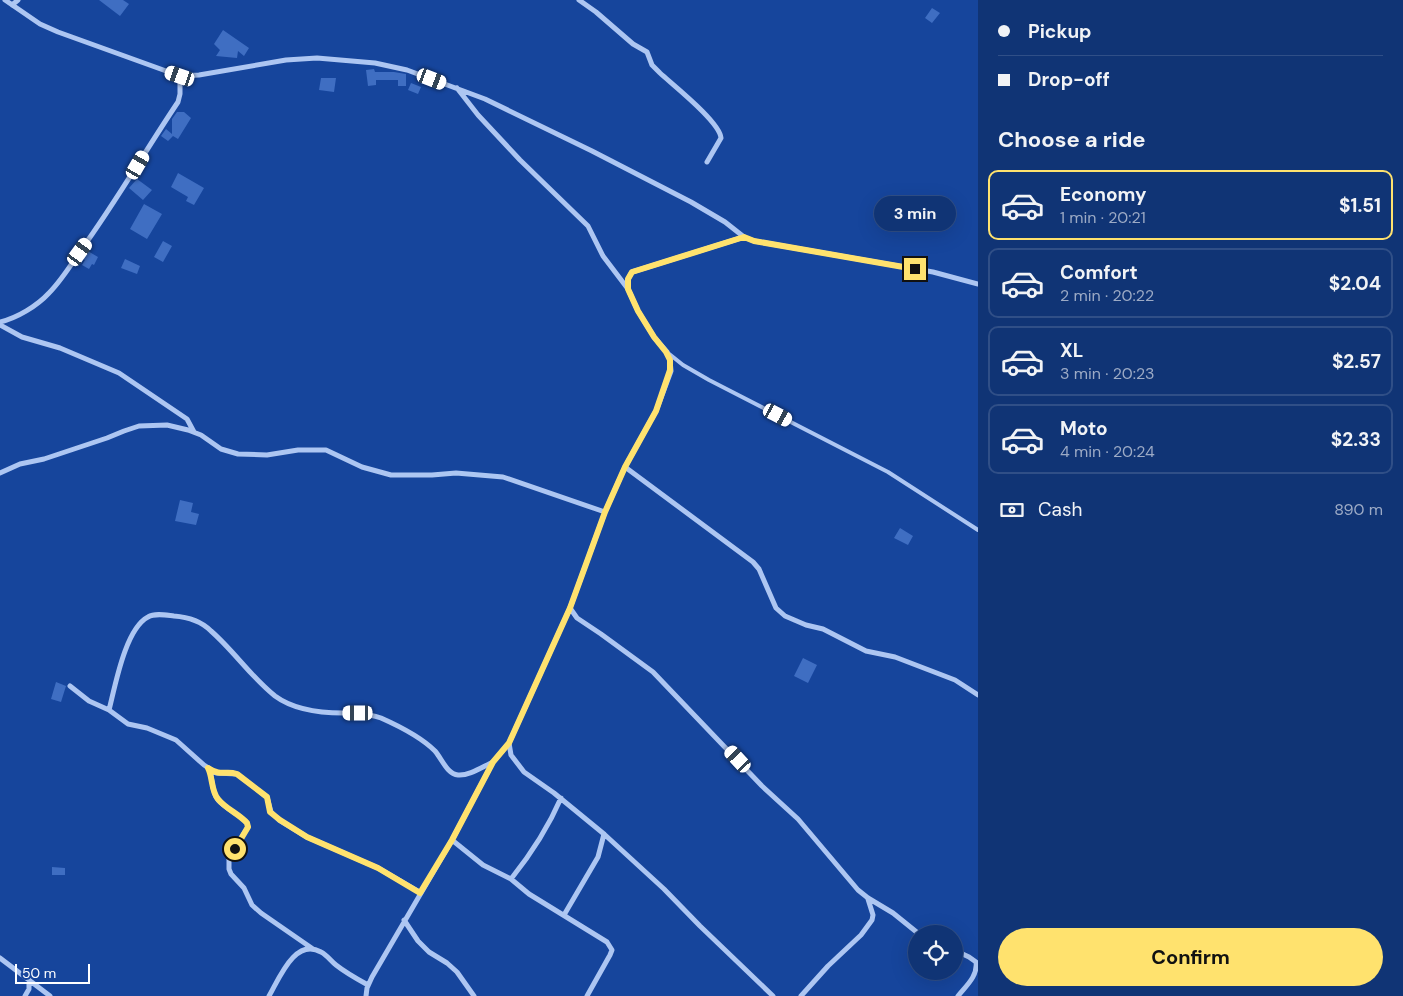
<!DOCTYPE html>
<html lang="en">
<head>
<meta charset="utf-8">
<style>
	:root { --surface:#103475; --page:#193c7a; --text:#f1f3f6; --muted:#9caac5; --line:#304f87; --accent:#ffe26e }
	body { margin:0; font-family:"DM Sans",sans-serif; background:var(--page); color:var(--text); height:100vh; display:flex; flex-direction:column; font-size:19px; white-space:nowrap }
	* { box-sizing:border-box; margin:0 }
	p { font-size:16px; color:var(--muted) }
	.icon { flex:none; width:28px; height:28px; fill:none; stroke:currentColor; stroke-width:2; stroke-linecap:round; stroke-linejoin:round }
	.map { position:relative; flex:1; overflow:hidden }
	.details { display:flex; flex-direction:column; background:var(--surface); width:425px }
	.details>* { flex:none }
	.banner { display:grid; align-content:center; height:110px; padding:0 20px; background:var(--surface) }
	.tools { position:absolute; left:908px; top:925px; display:grid; gap:10px }
	.tools a { display:grid; place-items:center; width:55px; height:55px; border-radius:50%; background:var(--surface); box-shadow:0 5px 20px #0002,0 0 0 1px var(--line); font-size:25px }
	.scale { position:absolute; left:15px; bottom:12px; width:75px; box-sizing:border-box; padding-left:5px; border:2px solid #fff; border-top:0; font-size:14px; line-height:18px; white-space:nowrap; color:#fff; -webkit-text-stroke:4px #16459c; paint-order:stroke }
	.end { position:absolute; width:22px; height:22px; margin:-11px; border:6px solid #ffe26e; background:#111; box-shadow:0 0 0 2px #111 }
	.from { border-radius:50% }
	.bubble { position:absolute; height:35px; border-radius:18px; background:var(--surface); box-shadow:0 5px 20px #0002,0 0 0 1px var(--line); font-size:16px; font-weight:700; line-height:35px; text-align:center }
	.car { position:absolute; width:15px; height:30px; margin:-15px -8px; border-radius:6px; box-shadow:0 0 4px 1px #0007; background:linear-gradient(#fff 24%,#345 0 40%,#fff 0 76%,#345 0 86%,#fff 0) }
	.banner b { display:flex; align-items:center; gap:18px; height:48px; font-size:19px }
	.banner b+b { border-top:1px solid var(--line) }
	.banner i { width:12px; height:12px; background:var(--text) }
	ul { padding:0; list-style:none }
	li { display:flex; align-items:center; gap:15px; height:70px; margin:0 10px 8px; padding:0 10px; border:2px solid var(--line); border-radius:10px }
	li div { flex:1 }
	li b { display:block; font-size:19px }
	li em { font-style:normal; font-weight:700 }
	li.current { border-color:var(--accent) }
	li>.icon { width:45px; height:45px; stroke-width:1.5 }
	h2 { padding:0 20px; font-size:22px; line-height:60px }
	.pay { display:flex; align-items:center; gap:12px; height:55px; padding:0 20px; font-size:19px }
	.pay p { margin-inline-start:auto }
	.button { display:flex; gap:10px; margin-top:auto; padding:10px 20px }
	.button a { flex:1; height:58px; border-radius:30px; background:var(--accent); color:#111; font-size:20px; font-weight:700; line-height:58px; text-align:center }
	main { display:flex; flex:1; min-height:0 }
	.map>svg:first-child { display:block }
	.building { fill:#3f6ec2 }
	.lines { fill:none; stroke-linecap:round; stroke-linejoin:round }
	.lane { stroke:#adc6f2; stroke-width:4 }
	.street { stroke:#adc6f2; stroke-width:5 }
	.route { stroke:#ffe26e; stroke-width:6 }
</style>
</head>
<body>
<main>
<div class="map">
<svg width="978" height="996" viewBox="0 0 978 996">
	<rect width="100%" height="100%" fill="#16459c"/>
	<path class="building" d="M 99,0 L 123,0 L 129,4 L 120,16 Z
		M 932,8 L 940,13 L 932,23 L 925,18 Z
		M 223,30 L 249,48 L 244,56 L 238,51 L 237,58 L 216,56 L 220,50 L 214,44 Z
		M 374,69 L 375,72 L 394,72 L 406,74 L 406,86 L 398,86 L 398,80 L 376,80 L 376,85 L 368,86 L 366,70 Z
		M 321,78 L 336,78 L 334,92 L 319,90 Z
		M 411,83 L 421,87 L 418,94 L 408,90 Z
		M 177,112 L 184,112 L 191,118 L 178,139 L 173,136 L 168,141 L 161,136 L 166,129 L 172,134 L 172,119 Z
		M 178,173 L 204,188 L 194,205 L 186,201 L 188,197 L 171,187 Z
		M 137,179 L 152,190 L 143,200 L 129,188 Z
		M 144,204 L 162,214 L 147,239 L 130,229 Z
		M 163,241 L 172,246 L 163,262 L 154,257 Z
		M 86,250 L 98,257 L 94,265 L 92,264 L 89,269 L 82,265 L 85,260 L 81,258 Z
		M 125,259 L 140,266 L 137,274 L 121,268 Z
		M 180,500 L 193,503 L 191,512 L 199,514 L 196,525 L 175,521 Z
		M 900,528 L 913,536 L 908,545 L 894,538 Z
		M 803,658 L 817,665 L 808,683 L 794,676 Z
		M 56,682 L 66,686 L 61,702 L 51,699 Z
		M 52,867 L 65,868 L 65,875 L 52,875 Z"/>
	<g class="lines">
		<path class="lane" d="M 668,353 L 683,365 L 709,380 L 888,472 L 978,530"/>
		<path class="street" d="M 5,0 L 40,24 L 58,32 L 180,76 L 199,75 L 286,60 L 317,58 L 375,63 L 407,70 L 485,99 L 592,151 L 691,202 L 725,222 L 744,237 L 754,241 L 933,272 L 978,284
			M 579,0 L 596,12 L 633,44 L 647,52 L 652,65 L 660,73 C 673,85 720,122 721,138 L 707,162
			M 12,5 L 18,0
			M 457,88 L 478,115 L 520,160 L 588,226 L 603,256 L 628,289
			M 0,322 C 17,318 37,306 49,293 C 61,281 71,265 81,250 C 116,202 145,151 178,102 L 180,94 L 180,76
			M 0,325 L 22,337 L 60,348 L 119,373 L 187,419 L 194,432
			M 625,467 L 753,562 L 759,569 L 776,608 L 785,616 L 806,625 L 823,629 L 866,651 L 895,657 L 955,680 L 978,695
			M 0,473 L 20,464 L 44,459 L 107,438 L 124,431 L 139,426 L 167,425 L 188,430 L 201,435 L 221,449 L 238,454 L 267,455 L 298,450 L 326,450 L 362,467 L 391,475 L 432,475 L 456,473 L 503,477 L 605,512
			M 570,608 L 577,618 L 601,634 L 653,672 L 762,786 L 798,819 L 858,890 L 868,898 L 893,913 L 919,934
			M 70,686 L 89,701 L 109,710 L 128,724 L 147,728 L 176,740 L 204,765 L 216,773 L 237,774 L 267,797 L 271,812 L 279,820 L 307,837 L 378,868 L 421,893
			M 109,710 C 115,687 125,629 148,617 C 155,613 165,615 174,616 C 188,617 201,621 211,631 C 234,651 251,677 275,696 C 294,710 320,713 343,713 C 356,714 368,713 381,718 C 399,726 421,737 435,751 C 442,759 447,774 458,775 C 469,776 482,767 493,762
			M 509,743 L 511,755 L 524,772 L 554,793 L 604,834 L 664,889 L 700,926 L 773,996
			M 209,768 C 213,778 211,791 218,800 C 226,809 239,814 247,823 L 248,827 L 229,857 L 229,869 L 231,874 L 244,888 L 252,905 L 261,913 L 313,949
			M 452,840 L 483,865 L 511,879 L 529,894 L 607,942 L 612,950 L 610,955 L 587,996
			M 511,879 C 531,854 548,828 561,798
			M 564,915 L 598,857 L 604,834
			M 404,920 L 418,941 L 429,952 L 447,963 L 457,972 L 474,996
			M 954,950 L 969,957 L 976,962 C 978,976 966,986 958,996
			M 0,958 L 50,996
			M 25,996 L 29,989 L 29,979
			M 269,996 C 279,979 295,937 321,952 C 327,955 331,961 336,965 C 346,973 357,979 368,985
			M 366,996 L 367,988 L 372,977 L 452,840 L 493,762 L 509,743 L 570,608 L 605,512 L 625,467 L 656,411 L 671,371 L 670,360 L 667,352 L 654,337 L 638,311 L 628,289 L 628,279 L 632,272 L 744,237
			M 801,996 L 828,966 L 861,935 L 872,920 L 873,915 L 868,899"/>
	</g>
	<g class="lines">
		<path class="route" d="M 235,849 L 248,827 L 247,823 C 239,814 226,809 218,799 C 211,791 213,778 208,768 C 222,777 225,770 237,774 L 267,797 L 270,812 L 280,820 L 307,837 L 378,868 L 420,893 L 452,840 L 493,762 L 509,743 L 570,608 L 605,512 L 625,467 L 656,411 L 670,370 L 670,360 L 666,352 L 654,337 L 638,311 L 628,289 L 628,279 L 632,272 L 744,237 L 754,241 L 915,269"/>
	</g>
</svg>
<div class="tools">
<a><svg class="icon" aria-label="locate" viewBox="0 0 24 24"><circle cx="12" cy="12" r="6"/><path d="M12 2v4M12 18v4M2 12h4M18 12h4"/></svg></a>
</div>
<div class="scale">50 m</div>
<i class="end from" style="left:235px;top:849px"></i>
<i class="end" style="left:915px;top:269px"></i>
<div class="bubble" style="left:874px;top:196px;width:82px">3 min</div>
<i class="car" style="left:180px;top:76px;rotate:289deg"></i>
<i class="car" style="left:432px;top:79px;rotate:111deg"></i>
<i class="car" style="left:138px;top:165px;rotate:30deg"></i>
<i class="car" style="left:80px;top:252px;rotate:36deg"></i>
<i class="car" style="left:778px;top:415px;rotate:118deg"></i>
<i class="car" style="left:358px;top:713px;rotate:270deg"></i>
<i class="car" style="left:738px;top:759px;rotate:317deg"></i>
</div>
<section class="details">
<div class="banner">
<b><i class="from"></i>Pickup</b>
<b><i></i>Drop-off</b>
</div>
<h2>Choose a ride</h2>
<ul>
<li class="current"><svg class="icon" aria-label="car" viewBox="0 0 24 24"><path d="M5 17H2v-5l4-1 3-4h7l3 4 3 1v5h-3M9 17h6M6 11h13"/><circle cx="7" cy="17" r="2"/><circle cx="17" cy="17" r="2"/></svg><div><b>Economy</b><p>1 min · 20:21</p></div><em>$1.51</em></li>
<li><svg class="icon" aria-label="car" viewBox="0 0 24 24"><path d="M5 17H2v-5l4-1 3-4h7l3 4 3 1v5h-3M9 17h6M6 11h13"/><circle cx="7" cy="17" r="2"/><circle cx="17" cy="17" r="2"/></svg><div><b>Comfort</b><p>2 min · 20:22</p></div><em>$2.04</em></li>
<li><svg class="icon" aria-label="car" viewBox="0 0 24 24"><path d="M5 17H2v-5l4-1 3-4h7l3 4 3 1v5h-3M9 17h6M6 11h13"/><circle cx="7" cy="17" r="2"/><circle cx="17" cy="17" r="2"/></svg><div><b>XL</b><p>3 min · 20:23</p></div><em>$2.57</em></li>
<li><svg class="icon" aria-label="car" viewBox="0 0 24 24"><path d="M5 17H2v-5l4-1 3-4h7l3 4 3 1v5h-3M9 17h6M6 11h13"/><circle cx="7" cy="17" r="2"/><circle cx="17" cy="17" r="2"/></svg><div><b>Moto</b><p>4 min · 20:24</p></div><em>$2.33</em></li>
</ul>
<div class="pay"><svg class="icon" aria-label="cash" viewBox="0 0 24 24"><path d="M3 7h18v10H3z"/><circle cx="12" cy="12" r="2"/></svg>Cash<p>890 m</p></div>
<div class="button"><a>Confirm</a></div>
</section>
</main>
</body>
</html>
